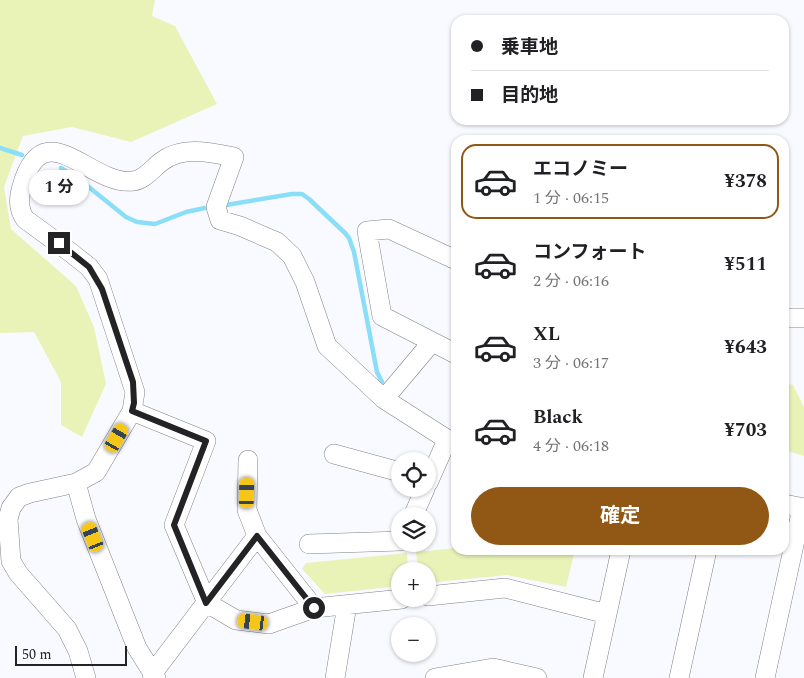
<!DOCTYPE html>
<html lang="ja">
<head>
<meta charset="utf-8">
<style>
	:root { --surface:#fff; --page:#f2f2f2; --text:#202124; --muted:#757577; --line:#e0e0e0; --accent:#915714 }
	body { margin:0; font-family:Spectral,"Noto Sans JP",serif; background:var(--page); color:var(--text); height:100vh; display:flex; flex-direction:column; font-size:19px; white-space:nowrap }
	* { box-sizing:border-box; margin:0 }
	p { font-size:16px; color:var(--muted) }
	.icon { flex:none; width:28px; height:28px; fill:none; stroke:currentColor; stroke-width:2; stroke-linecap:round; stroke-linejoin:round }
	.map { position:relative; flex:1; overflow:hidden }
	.panel { position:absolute; left:451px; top:135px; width:338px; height:420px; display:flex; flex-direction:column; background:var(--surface); border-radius:15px; box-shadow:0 1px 4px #0004 }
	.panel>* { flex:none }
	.top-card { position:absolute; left:451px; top:15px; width:338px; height:110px; border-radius:15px; box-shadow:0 1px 4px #0004; display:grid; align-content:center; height:110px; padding:0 20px; background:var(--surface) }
	.buttons { position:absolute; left:391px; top:452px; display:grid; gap:10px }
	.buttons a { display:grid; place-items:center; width:45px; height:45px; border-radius:50%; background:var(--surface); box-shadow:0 1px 4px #0004; font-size:25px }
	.scale { position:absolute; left:15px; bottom:12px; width:112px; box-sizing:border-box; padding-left:5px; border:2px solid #232325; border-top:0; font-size:14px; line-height:18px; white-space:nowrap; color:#232325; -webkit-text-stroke:4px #f9faff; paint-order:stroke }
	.end { position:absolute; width:22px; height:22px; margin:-11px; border:6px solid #232325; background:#fff; box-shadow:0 0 0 2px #fff }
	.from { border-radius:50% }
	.bubble { position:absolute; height:35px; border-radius:18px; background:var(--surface); box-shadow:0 1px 4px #0004; font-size:16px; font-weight:700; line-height:35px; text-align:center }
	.car { position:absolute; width:15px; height:30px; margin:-15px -8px; border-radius:6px; box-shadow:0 0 4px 1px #0007; background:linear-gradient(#f5c518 24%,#345 0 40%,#f5c518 0 76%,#345 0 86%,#f5c518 0) }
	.top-card b { display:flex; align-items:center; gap:18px; height:48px; font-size:19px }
	.top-card b+b { border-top:1px solid var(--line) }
	.top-card i { width:12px; height:12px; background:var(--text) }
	ul { padding:9px 0 0; list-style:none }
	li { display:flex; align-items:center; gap:15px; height:75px; margin:0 10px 8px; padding:0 10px; border:2px solid transparent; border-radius:15px }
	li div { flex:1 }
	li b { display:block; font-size:19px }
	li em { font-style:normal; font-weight:700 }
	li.selected { border-color:var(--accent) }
	li>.icon { width:45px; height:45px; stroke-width:1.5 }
	.button { display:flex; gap:10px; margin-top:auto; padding:10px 20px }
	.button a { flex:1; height:58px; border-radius:30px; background:var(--accent); color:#fff; font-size:20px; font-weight:700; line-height:58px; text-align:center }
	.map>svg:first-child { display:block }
	.green { fill:#e9f3b8 }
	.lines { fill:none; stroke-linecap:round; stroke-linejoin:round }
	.stream { stroke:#8bdef7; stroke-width:4.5 }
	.minor-casing { stroke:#828388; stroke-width:20 }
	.minor { stroke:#fff; stroke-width:19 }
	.route { stroke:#232325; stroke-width:6 }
</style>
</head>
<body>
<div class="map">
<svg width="804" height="678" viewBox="0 0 804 678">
	<rect width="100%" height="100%" fill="#f9faff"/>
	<path class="green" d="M 0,0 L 155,0 L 152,16 L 175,26 L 217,104 L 131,142 L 72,127 L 23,136 L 4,187 L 11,229 L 76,286 L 94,327 L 106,384 L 82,437 L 61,425 L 61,382 L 34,332 L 0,333 Z
		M 784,383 L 793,385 L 804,407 L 804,456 L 784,450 Z
		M 456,548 L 456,550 L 575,550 L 566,587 L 507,575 L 428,583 L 428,571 L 418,571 L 416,552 Z
		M 407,553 L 408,571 L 400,571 L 400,586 L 325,594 L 302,569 L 306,563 Z"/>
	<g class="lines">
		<path class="stream" d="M 0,148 L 22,155
			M 61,168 L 80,180 L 126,217 L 137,222 L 155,224 L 186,212 L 205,208
			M 226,205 L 292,194 L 302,194 L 309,199 L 345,233 L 349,238 L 354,252 L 377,372 L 382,382"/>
		<defs>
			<path id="minor" d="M 456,260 L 389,229 L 367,231 L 382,316 L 456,354
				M 784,318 L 804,318
				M 384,399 L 432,342
				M 132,411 L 206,441 L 174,525 L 207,603 L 236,620 L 269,624 L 314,608 L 402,599
				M 334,454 L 400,472
				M 248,460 L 247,510 L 257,536 L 314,608
				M 76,483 L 86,519 L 137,648 L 156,678
				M 428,483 L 447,440
				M 784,504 L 804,508
				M 413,516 L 425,489
				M 309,544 L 400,541
				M 428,596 L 505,588 L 607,614
				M 152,674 L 257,536
				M 86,678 L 78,651 L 67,629 L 18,573 L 11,561 L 8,519 L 11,508 L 19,497 L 30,493 L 76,483 L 96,472 L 132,411 L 135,392 L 98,279 L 89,267 L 70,252 L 25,219 C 19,210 18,201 21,190 C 42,107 90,187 133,181 C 144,180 152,169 161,162 C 182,146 209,152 234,157 L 216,207 L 220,220 L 240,226 L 277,242 L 292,256 L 305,282 L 327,346 L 384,399 L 456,445
				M 335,678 L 347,605
				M 435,678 L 493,668 L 537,678
				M 593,678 L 621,550
				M 679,678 L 707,550
				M 765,678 L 802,508"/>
		</defs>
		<use href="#minor" class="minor-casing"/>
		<use href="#minor" class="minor"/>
	</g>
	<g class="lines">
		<path class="route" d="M 59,243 L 89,267 L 102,289 L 133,382 L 134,403 L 132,411 L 206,441 L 174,525 L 206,603 L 257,536 L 314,608"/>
	</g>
</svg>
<div class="buttons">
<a><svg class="icon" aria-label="locate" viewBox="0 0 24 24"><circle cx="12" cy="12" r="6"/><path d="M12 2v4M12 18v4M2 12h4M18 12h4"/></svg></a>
<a><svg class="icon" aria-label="layers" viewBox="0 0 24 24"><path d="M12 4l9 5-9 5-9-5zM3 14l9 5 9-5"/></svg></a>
<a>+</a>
<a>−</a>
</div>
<div class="scale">50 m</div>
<i class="end from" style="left:314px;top:608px"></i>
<i class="end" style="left:59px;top:243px"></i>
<div class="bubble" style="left:29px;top:170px;width:60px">1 分</div>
<i class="car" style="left:117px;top:438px;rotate:30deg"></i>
<i class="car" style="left:247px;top:493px;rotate:1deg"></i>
<i class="car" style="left:93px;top:537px;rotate:338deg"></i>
<i class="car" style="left:253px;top:622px;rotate:277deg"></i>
<div class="top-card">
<b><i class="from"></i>乗車地</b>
<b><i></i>目的地</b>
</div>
<section class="panel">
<ul>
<li class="selected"><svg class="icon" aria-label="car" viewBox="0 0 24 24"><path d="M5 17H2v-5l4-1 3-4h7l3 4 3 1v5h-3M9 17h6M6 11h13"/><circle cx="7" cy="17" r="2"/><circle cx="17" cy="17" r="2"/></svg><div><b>エコノミー</b><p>1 分 · 06:15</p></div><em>¥378</em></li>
<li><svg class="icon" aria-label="car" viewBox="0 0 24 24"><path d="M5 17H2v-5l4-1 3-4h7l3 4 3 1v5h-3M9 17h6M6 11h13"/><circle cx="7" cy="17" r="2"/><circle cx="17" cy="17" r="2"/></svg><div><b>コンフォート</b><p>2 分 · 06:16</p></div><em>¥511</em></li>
<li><svg class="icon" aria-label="car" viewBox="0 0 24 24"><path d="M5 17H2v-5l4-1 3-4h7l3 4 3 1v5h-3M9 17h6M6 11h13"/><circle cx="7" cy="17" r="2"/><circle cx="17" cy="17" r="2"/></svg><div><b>XL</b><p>3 分 · 06:17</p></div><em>¥643</em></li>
<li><svg class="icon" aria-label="car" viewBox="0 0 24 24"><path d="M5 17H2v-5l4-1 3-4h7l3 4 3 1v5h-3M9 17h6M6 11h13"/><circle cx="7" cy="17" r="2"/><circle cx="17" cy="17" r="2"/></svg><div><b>Black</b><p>4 分 · 06:18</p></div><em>¥703</em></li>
</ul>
<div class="button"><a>確定</a></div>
</section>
</div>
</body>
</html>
